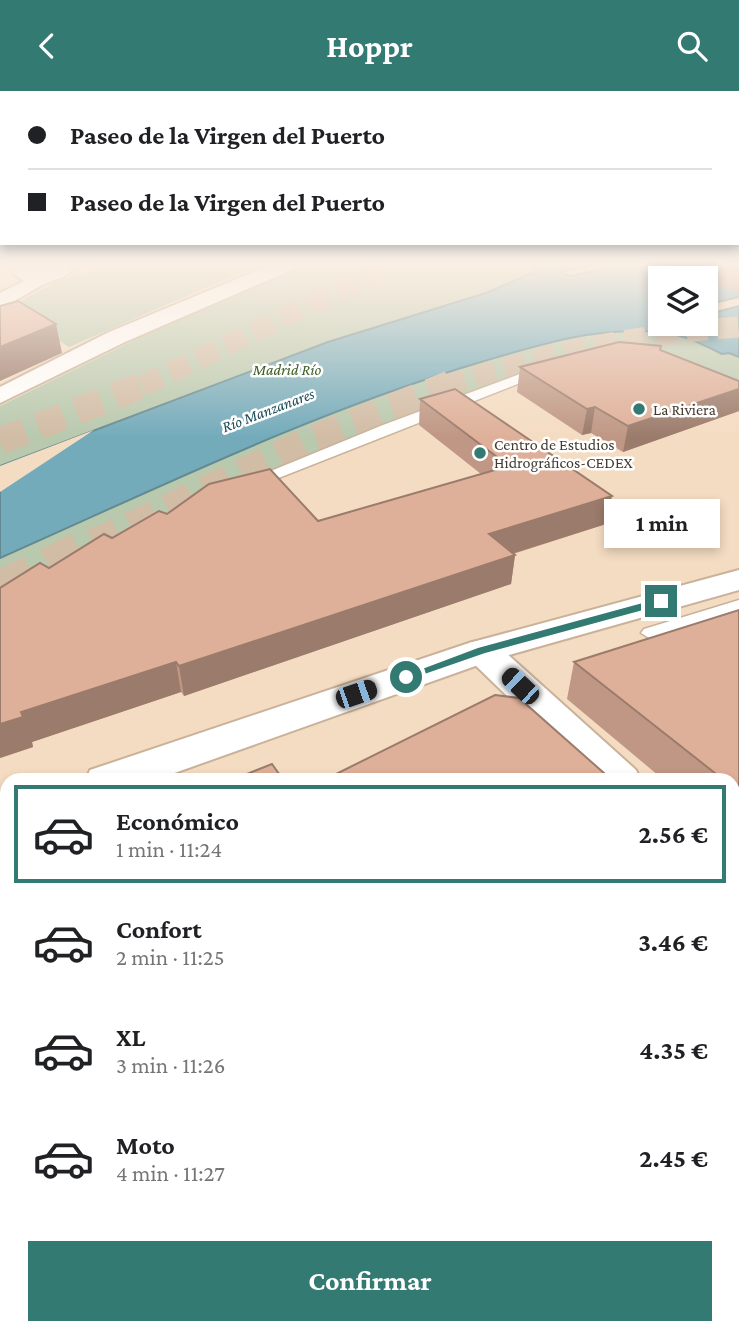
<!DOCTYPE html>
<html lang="es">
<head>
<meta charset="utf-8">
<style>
	:root { --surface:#fff; --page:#f6f6f6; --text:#202124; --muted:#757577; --line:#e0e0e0; --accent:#337a72 }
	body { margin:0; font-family:"Crimson Pro",serif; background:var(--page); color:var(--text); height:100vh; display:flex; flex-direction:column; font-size:26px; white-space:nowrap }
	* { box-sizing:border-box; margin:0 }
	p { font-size:23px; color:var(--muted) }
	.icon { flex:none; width:38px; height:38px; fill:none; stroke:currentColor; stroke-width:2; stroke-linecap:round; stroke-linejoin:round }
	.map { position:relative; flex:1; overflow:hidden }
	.drawer { position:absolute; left:0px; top:682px; width:740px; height:562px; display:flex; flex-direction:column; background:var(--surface); border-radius:21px 21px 0 0; box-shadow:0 4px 10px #0003 }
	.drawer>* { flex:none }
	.top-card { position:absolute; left:0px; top:0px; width:740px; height:154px; box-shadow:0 4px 10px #0003; display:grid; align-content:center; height:154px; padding:0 28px; background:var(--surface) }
	.tools { position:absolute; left:648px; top:175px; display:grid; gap:14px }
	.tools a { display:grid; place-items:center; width:70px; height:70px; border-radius:0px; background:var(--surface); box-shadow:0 4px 10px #0003; font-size:35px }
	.end { position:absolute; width:32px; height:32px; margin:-16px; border:9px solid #337a72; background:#fff; box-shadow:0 0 0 4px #fff }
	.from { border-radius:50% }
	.bubble { position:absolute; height:49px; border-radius:0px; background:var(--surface); box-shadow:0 4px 10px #0003; font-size:23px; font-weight:700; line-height:49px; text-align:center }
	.car { position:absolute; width:21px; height:42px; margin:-21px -10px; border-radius:9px; box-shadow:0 0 5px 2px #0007; background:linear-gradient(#222 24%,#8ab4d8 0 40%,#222 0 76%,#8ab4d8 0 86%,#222 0) }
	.top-card b { display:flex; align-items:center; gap:24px; height:66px; font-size:26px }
	.top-card b+b { border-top:2px solid var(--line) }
	.top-card i { width:18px; height:18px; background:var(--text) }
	ul { padding:12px 0 0; list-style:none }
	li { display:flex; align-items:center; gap:21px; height:98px; margin:0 14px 10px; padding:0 14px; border:4px solid transparent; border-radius:0px }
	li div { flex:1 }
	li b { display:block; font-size:26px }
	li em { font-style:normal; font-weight:700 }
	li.selected { border-color:var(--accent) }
	li>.icon { width:63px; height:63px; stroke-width:1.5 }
	.button { display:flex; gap:14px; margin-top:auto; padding:14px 28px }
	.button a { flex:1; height:80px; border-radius:0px; background:var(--accent); color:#fff; font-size:28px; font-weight:700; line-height:80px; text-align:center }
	header { display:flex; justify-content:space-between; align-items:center; height:91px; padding:0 28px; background:var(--accent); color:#fff; font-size:32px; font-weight:700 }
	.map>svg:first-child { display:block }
	.green { fill:#b8c9ae }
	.water { fill:#73abbb; stroke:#658991; stroke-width:2 }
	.pier { fill:#f4dcc2 }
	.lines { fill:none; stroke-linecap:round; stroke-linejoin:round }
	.motorway-tunnel-far2 { stroke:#d1bca5; stroke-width:21; stroke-dasharray:21 10; stroke-linecap:butt }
	.motorway-tunnel-far1 { stroke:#d1bca5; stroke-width:27; stroke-dasharray:27 14; stroke-linecap:butt }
	.motorway-tunnel { stroke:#d1bca5; stroke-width:35; stroke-dasharray:35 18; stroke-linecap:butt }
	.service-casing { stroke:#c9b299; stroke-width:3 }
	.minor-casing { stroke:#c9b299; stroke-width:4 }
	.tertiary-casing { stroke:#c9b299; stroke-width:4 }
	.service { fill:#fff; fill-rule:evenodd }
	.minor { fill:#fff; fill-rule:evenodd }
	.tertiary { fill:#fff; fill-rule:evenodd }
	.wall { fill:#bf9784 }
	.shaded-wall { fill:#9b7b6b }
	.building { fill:#deb099; stroke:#9b7b6b; stroke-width:2 }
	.route { fill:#337a72 }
	.poi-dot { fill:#337a72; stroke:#fff; stroke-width:2.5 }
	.labels { text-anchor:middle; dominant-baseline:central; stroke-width:5; stroke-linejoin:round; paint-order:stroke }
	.far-park-label { font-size:16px; font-style:italic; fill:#3d5d24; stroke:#fff }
	.far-poi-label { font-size:16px; fill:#443b30; stroke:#fff; text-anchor:start }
	.far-water-label { font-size:16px; font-style:italic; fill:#1b4b58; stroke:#fff }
</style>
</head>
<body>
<header><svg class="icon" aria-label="back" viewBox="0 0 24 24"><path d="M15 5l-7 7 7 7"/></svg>Hoppr<svg class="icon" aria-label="search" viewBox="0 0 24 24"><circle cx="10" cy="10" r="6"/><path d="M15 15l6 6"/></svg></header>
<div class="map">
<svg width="739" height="1244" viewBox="0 0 739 1244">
	<rect width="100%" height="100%" fill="#f4dcc2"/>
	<path class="green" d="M 115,173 L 260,173 L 69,256 L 8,217 L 56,191 Z
		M 305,173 L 536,173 L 722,263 L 729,262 L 739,266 L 739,311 L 626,264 L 494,298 L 343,353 L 0,513 L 0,315 L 202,216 Z"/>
	<path class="water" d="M 536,173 L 597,173 L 561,181 L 570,185 L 627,173 L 739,173 L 739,206 L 705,214 L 705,187 L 660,187 L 660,225 L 656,227 L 660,229 L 660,233 L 705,233 L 705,224 L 739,215 L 739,266 L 729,262 L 722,263 C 700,252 682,243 658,241 C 597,235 538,254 481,271 C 315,320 158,397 0,467 L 0,375 L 328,251 L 486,202 L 534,181 L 537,177 Z"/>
	<path class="pier" d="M 94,339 L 0,401 L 0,375 Z"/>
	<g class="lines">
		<path class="motorway-tunnel-far2" d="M 142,295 L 394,173
			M 445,295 C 541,263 638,243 739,236"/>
		<path class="motorway-tunnel-far1" d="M 0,350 L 146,293
			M 93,452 L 305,351 L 450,293"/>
		<path class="motorway-tunnel" d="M 0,497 L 97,450"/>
		<defs>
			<path id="service" d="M 544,274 L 548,275 L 548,281 L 276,388 L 252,405 L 244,400 L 266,382 L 383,334 Z
				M 739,509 L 739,521 L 651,548 L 641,542 L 644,538 Z"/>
			<path id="minor" d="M 26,173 L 68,173 L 72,178 C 65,188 58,187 47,192 C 30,199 20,210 0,215 L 0,202 L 24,190 L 14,183 L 19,175 Z
				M 482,549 L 495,552 L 636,679 L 641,690 L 595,690 L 469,568 L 464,560 L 469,552 Z
				M 739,745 L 739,818 L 733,816 L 733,747 Z
				M 7,1131 L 7,1194 L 0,1197 L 0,1134 Z"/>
			<path id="tertiary" d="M 273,173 L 298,173 L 296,177 L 125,251 L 0,312 L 0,296 L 109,241 Z
				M 739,479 L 739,499 L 495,568 L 152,690 L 85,690 L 90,679 L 469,552 Z
				M 7,704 L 7,736 L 0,737 L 0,705 Z"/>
		</defs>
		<use href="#service" class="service-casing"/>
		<use href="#minor" class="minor-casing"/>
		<use href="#tertiary" class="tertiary-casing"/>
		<use href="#service" class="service"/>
		<use href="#minor" class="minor"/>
		<use href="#tertiary" class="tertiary"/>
	</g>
	<path class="wall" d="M 666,173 L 739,173 L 739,202 L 722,195 L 708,194 L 705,192 L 705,187 L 698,187 L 690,182 L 678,181 Z
		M 661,255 L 661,259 L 739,290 L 739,320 L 623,361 L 591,342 L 582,344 L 517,301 L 520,276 Z
		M 420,308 L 606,433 L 513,463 L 515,464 L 511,493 L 184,605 L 181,601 L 32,651 L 33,656 L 0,667 L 0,497 L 49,477 L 112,447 L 167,423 L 318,430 L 481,383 L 419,334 Z
		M 739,519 L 739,732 L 733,735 L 733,690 L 665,690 L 567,608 L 574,571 Z
		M 733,805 L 739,806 L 739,917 L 733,911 Z"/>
	<path class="shaded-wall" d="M 56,233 L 62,262 L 0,290 L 0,256 Z
		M 739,298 L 739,320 L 623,361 L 628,335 Z
		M 595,316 L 591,342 L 582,344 L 587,318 Z
		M 612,405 L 606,433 L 486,471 L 489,443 Z
		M 515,464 L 511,493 L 184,605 L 179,575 Z
		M 176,571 L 181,601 L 32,651 L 33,656 L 0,667 L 0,633 L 21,621 Z
		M 739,703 L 739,732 L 733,735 L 733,718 Z
		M 7,1076 L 7,1117 L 0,1120 L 0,1080 Z
		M 294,1237 L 320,1237 L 321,1244 L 283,1244 Z"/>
	<path class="building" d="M 718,173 L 739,173 L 739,178 L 728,174 Z
		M 18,210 L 56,233 L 0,256 L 0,215 Z
		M 619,251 L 661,255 L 660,259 L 739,290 L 739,298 L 628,335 L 595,316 L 587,318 L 520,276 Z
		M 455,298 L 612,405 L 489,443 L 515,464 L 179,575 L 176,571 L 21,621 L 23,626 L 0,633 L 0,497 L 40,472 L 49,477 L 104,443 L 112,447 L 159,420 L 167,423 L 209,393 L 270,378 L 318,430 L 509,375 L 420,308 Z
		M 739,519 L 739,700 L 733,696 L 733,690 L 725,690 L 574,571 Z
		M 495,604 L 519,607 L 613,690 L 322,690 Z
		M 272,673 L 284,690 L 229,690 Z
		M 7,775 L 7,1076 L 0,1080 L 0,777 Z
		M 733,805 L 739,806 L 739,868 L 733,863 Z
		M 739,953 L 739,1244 L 303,1244 L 309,1237 L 495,1237 L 498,1244 L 507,1237 L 733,1237 L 733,1075 L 737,1073 L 733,1068 L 733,958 Z
		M 7,1173 L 7,1237 L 294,1237 L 283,1244 L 0,1244 L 0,1177 Z"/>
	<linearGradient id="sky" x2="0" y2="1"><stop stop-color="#79b0d6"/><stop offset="0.5" stop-color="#faefe4"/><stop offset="1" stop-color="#faefe4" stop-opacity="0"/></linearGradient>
	<rect width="739" height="347" fill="url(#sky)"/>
	<path class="route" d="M 661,507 L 666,510 L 665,513 L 485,562 L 410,588 L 401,586 L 478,557 Z"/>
	<g class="poi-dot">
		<circle cx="639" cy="318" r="7"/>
		<circle cx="480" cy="362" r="7"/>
	</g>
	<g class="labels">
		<g class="far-park-label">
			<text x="287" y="278">Madrid Río</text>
		</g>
		<g class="far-poi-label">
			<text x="653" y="318">La Riviera</text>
			<text x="494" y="353">Centro de Estudios<tspan x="494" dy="18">Hidrográficos-CEDEX</tspan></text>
		</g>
		<g class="far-water-label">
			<text transform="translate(268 319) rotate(-21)">Río Manzanares</text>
		</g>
	</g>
</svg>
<div class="tools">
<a><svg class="icon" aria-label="layers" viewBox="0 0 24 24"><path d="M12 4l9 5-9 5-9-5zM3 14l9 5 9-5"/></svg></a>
</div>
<i class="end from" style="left:406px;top:586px"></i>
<i class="end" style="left:661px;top:510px"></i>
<div class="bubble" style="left:604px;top:408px;width:116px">1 min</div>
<i class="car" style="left:520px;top:595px;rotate:313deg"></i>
<i class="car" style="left:356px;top:603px;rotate:71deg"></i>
<div class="top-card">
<b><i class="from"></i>Paseo de la Virgen del Puerto</b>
<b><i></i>Paseo de la Virgen del Puerto</b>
</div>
<section class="drawer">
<ul>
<li class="selected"><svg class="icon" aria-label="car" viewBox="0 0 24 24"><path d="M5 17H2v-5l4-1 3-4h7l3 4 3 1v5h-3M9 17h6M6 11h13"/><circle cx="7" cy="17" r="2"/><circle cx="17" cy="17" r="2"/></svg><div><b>Económico</b><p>1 min · 11:24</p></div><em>2.56 €</em></li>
<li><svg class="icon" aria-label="car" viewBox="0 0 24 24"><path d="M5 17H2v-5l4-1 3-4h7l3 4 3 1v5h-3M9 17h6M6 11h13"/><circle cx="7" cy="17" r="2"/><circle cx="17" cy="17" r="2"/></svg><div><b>Confort</b><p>2 min · 11:25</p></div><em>3.46 €</em></li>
<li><svg class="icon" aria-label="car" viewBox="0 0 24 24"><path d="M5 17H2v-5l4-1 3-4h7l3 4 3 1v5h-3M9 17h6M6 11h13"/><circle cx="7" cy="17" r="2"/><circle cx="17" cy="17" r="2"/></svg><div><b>XL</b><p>3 min · 11:26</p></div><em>4.35 €</em></li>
<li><svg class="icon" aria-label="car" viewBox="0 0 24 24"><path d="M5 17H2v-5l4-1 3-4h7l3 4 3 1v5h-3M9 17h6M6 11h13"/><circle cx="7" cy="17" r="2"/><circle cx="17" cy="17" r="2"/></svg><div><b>Moto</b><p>4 min · 11:27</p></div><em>2.45 €</em></li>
</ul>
<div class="button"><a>Confirmar</a></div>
</section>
</div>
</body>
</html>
